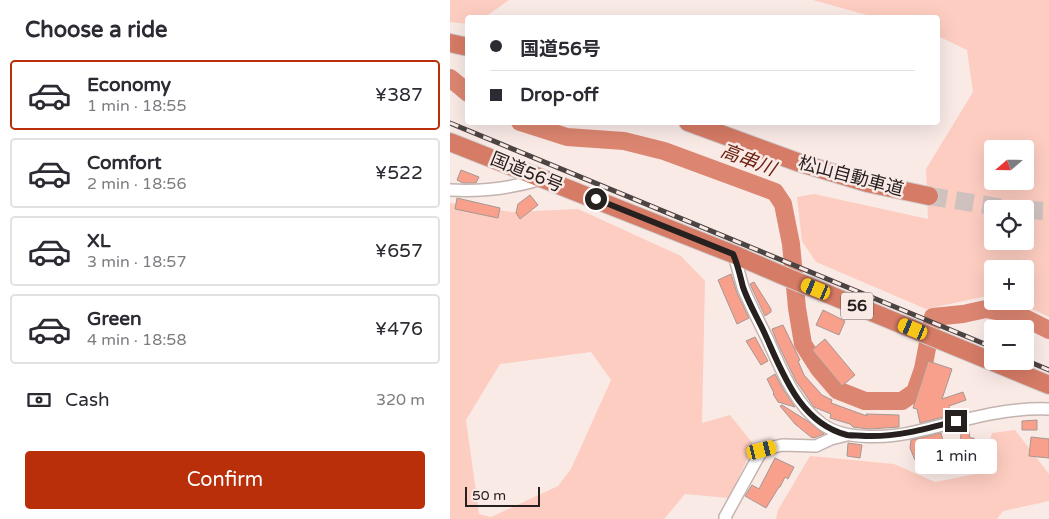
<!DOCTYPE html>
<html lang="en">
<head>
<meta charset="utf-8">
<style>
	:root { --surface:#fff; --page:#f2f2f3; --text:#2b2b33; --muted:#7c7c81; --line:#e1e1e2; --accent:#b92f09 }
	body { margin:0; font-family:"Varela Round","Noto Sans JP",sans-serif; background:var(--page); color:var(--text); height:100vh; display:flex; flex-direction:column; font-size:19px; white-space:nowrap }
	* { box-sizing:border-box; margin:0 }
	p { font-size:16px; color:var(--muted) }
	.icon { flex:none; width:28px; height:28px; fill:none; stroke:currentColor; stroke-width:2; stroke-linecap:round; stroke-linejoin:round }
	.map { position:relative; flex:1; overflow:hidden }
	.side { display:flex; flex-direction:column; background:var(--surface); width:450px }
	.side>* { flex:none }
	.guide { position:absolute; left:15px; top:15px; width:475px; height:110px; border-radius:5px; box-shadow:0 5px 20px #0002; display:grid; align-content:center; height:110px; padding:0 25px; background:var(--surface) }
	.needle { width:32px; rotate:250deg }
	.tools { position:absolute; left:534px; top:140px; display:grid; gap:10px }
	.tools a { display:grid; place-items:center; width:50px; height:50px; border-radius:5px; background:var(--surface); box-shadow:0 5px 20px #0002; font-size:25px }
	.scale { position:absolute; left:15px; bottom:12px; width:75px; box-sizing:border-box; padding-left:5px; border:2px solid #26201f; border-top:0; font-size:14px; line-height:18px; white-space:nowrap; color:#26201f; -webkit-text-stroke:4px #f9eae6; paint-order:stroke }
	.end { position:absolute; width:22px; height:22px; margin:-11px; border:6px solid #26201f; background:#fff; box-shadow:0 0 0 2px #fff }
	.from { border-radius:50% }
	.bubble { position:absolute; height:35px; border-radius:5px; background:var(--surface); box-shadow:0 5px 20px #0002; font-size:16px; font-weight:600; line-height:35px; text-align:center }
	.car { position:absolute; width:15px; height:30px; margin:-15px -8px; border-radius:6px; box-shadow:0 0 4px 1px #0007; background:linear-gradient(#f5c518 24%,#345 0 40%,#f5c518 0 76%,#345 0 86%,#f5c518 0) }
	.guide b { display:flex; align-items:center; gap:18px; height:48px; font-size:19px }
	.guide b+b { border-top:1px solid var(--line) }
	.guide i { width:12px; height:12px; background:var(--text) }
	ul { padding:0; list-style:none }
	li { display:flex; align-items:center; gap:15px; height:70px; margin:0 10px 8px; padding:0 15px; border:2px solid var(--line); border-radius:5px }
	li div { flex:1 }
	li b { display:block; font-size:19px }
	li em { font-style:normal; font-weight:600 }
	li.current { border-color:var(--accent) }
	li>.icon { width:45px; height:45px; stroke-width:1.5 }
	h2 { padding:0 25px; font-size:22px; line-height:60px }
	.pay { display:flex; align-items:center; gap:12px; height:55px; padding:0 25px; font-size:19px }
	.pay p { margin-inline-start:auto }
	.action { display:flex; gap:10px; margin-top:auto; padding:10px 25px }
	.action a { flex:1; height:58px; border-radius:5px; background:var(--accent); color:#fff; font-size:20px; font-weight:600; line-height:58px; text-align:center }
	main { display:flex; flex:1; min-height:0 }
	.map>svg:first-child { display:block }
	.green { fill:#fdcdc1; fill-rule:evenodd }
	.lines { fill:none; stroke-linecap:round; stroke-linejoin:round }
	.river { stroke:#dc8671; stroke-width:18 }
	.building { fill:#f8a08b; stroke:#a59793 }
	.highway-tunnel { stroke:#cfc2be; stroke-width:18; stroke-dasharray:18 9; stroke-linecap:butt }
	.minor-casing { stroke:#c3b4b0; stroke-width:14 }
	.highway-casing { stroke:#cfcece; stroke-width:20 }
	.minor { stroke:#fff; stroke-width:11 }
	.highway { stroke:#d67b66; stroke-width:18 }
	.rail-casing { stroke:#4c4443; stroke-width:5 }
	.rail { stroke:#f9eae6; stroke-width:3; stroke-dasharray:9; stroke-linecap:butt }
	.route { stroke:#26201f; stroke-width:6 }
	.labels { text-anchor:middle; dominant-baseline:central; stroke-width:5; stroke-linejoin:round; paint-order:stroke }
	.shield { fill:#f9eae6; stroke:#655d5b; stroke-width:1 }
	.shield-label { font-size:16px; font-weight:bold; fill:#26201f }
	.street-label { font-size:18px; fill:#26201f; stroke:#f9eae6 }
	.water-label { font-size:19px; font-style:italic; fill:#6e210f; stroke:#f9eae6 }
</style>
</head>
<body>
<main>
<section class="side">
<h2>Choose a ride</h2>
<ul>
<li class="current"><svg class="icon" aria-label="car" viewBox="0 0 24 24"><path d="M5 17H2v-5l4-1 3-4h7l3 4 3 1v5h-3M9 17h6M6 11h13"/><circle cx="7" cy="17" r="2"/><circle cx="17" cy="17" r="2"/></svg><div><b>Economy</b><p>1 min · 18:55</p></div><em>¥387</em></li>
<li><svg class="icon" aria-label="car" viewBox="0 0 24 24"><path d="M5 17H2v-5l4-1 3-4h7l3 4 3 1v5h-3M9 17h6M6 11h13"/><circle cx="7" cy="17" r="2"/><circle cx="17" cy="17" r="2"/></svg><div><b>Comfort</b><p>2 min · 18:56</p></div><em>¥522</em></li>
<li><svg class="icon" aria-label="car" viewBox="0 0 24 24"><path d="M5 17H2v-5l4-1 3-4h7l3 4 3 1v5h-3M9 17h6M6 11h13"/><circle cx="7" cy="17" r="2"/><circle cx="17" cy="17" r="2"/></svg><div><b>XL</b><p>3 min · 18:57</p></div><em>¥657</em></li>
<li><svg class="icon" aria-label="car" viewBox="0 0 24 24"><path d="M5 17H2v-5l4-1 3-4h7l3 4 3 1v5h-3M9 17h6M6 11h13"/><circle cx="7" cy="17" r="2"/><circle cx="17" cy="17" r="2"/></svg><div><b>Green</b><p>4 min · 18:58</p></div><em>¥476</em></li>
</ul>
<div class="pay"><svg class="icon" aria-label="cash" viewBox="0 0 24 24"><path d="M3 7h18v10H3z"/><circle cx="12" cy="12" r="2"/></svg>Cash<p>320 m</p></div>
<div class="action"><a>Confirm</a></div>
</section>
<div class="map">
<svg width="599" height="519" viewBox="0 0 599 519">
	<rect width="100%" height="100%" fill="#f9eae6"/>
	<path class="green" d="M 0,0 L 59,0 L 35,17 L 18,18 L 17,24 L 0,22 Z
		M 363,0 L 599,0 L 599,317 L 565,301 L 575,301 L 575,269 L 542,269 L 542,295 L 476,309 L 366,262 L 352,241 L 347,197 L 364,194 L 478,219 L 476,169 L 523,92 L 517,50 L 488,36 L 488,18 L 424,17 ZM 542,149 L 575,149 L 575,181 L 542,181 ZM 542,209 L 575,209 L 575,241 L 542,241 Z
		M 0,203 L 62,212 L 128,209 L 231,256 L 255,281 L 252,423 L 280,415 L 304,445 L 279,498 L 235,494 L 214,519 L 0,519 ZM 141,352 L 161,380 L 121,469 L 108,486 L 41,517 L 29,514 L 16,420 L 50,364 Z
		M 565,430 L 599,474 L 599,501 L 553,511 L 547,519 L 326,519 L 328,510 L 360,456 L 444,464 L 485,482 L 531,473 L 542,433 Z"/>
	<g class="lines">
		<path class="river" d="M 0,78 L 18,93
			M 70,122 L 117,137 L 174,141 L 214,151 L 325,192 L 333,204 L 341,244 L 347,308 L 353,344 L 369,369 L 387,390 L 415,401 L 452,401 L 465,392 L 473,369 L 483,317 L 513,314 L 536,309 L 571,316 L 599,330"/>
	</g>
	<path class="building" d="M 11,170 L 29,177 L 26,183 L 13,183 L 7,180 Z
		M 80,195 L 88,205 L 70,219 L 66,213 L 68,204 Z
		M 7,198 L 50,208 L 48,218 L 5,209 Z
		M 281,274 L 287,293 L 299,318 L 287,324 L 268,280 Z
		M 304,282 L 321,309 L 321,312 L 315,316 L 300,284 Z
		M 373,310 L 395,321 L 389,335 L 366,325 Z
		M 333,325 L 350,360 L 348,361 L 354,375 L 372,395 L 382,400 L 381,403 L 417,416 L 416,414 L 449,415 L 449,427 L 419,429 L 403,427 L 400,424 L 380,418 L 381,414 L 364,407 L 346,381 L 327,342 L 322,329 Z
		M 305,337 L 318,361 L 311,365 L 296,341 Z
		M 375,339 L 405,375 L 392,386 L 362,350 Z
		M 478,361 L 502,369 L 492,399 L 513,392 L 516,400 L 499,406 L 501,415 L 470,423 L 467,409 L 463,408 Z
		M 325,374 L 333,389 L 345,407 L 328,402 L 323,394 L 324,393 L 317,379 Z
		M 332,405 L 359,422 L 374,434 L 364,438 L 361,437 L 345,424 L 330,406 Z
		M 587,420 L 587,430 L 572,430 L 572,421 Z
		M 518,427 L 520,438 L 524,438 L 523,456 L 529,457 L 528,469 L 489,465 L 487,451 L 465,460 L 460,448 L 461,440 L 491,433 L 495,448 L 510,446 L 511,433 L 500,431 Z
		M 581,437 L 599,439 L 599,458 L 579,456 Z
		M 398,443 L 412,445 L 410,458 L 397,456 Z
		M 325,458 L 344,467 L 338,479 L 335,477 L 330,487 L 329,487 L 316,508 L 295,496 L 302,485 L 309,489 Z"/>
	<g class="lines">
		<path class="highway-tunnel" d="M 479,196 L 561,209
			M 575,210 L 599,211"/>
		<defs>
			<path id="minor" d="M 0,190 C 32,192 62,188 92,179
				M 283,254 C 288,266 290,279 294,290 C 301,306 309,322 317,338 C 331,369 344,403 372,424 C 395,441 441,438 468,431 C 511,421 554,407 599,409
				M 276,519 L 275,517 L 312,450 L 332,445 L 366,446 L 381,439 L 397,435"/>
			<path id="highway" d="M 0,43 L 18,47
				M 238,122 L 350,163 L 417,183 L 479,196
				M 0,142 L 283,254 L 334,276 L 599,385"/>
		</defs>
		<use href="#minor" class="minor-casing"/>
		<use href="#highway" class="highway-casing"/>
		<use href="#minor" class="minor"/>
		<use href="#highway" class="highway"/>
		<defs>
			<path id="rail" d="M 0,123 L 542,347
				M 575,360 L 599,370"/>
		</defs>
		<use href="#rail" class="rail-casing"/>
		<use href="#rail" class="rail"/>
	</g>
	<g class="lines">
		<path class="route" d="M 146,199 L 283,254 C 288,265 290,276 293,287 C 298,302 307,317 314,332 C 332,371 349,423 397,435 C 403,436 410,435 416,436 C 447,437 476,429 506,421"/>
	</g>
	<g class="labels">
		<rect class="shield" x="391" y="292.5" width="32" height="27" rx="4"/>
		<g class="shield-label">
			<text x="407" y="306">56</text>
		</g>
		<g class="street-label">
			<text transform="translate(77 172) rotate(22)">国道56号</text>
			<text transform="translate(401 176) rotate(15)">松山自動車道</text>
		</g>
		<g class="water-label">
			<text transform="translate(298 160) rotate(21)">高串川</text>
		</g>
	</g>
</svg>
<div class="tools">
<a><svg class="needle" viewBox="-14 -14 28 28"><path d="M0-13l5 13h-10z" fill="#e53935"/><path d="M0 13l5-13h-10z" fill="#7c7c81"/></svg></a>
<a><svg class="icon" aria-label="locate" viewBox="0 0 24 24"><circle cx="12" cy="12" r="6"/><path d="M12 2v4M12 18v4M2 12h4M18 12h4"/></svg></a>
<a>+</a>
<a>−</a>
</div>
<div class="scale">50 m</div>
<i class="end from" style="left:146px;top:199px"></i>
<i class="end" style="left:506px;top:421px"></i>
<div class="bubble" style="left:465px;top:439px;width:82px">1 min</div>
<i class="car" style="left:366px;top:289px;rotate:292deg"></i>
<i class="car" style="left:463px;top:329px;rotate:292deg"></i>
<i class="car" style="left:312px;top:450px;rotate:76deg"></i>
<div class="guide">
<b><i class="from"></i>国道56号</b>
<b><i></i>Drop-off</b>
</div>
</div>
</main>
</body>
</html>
